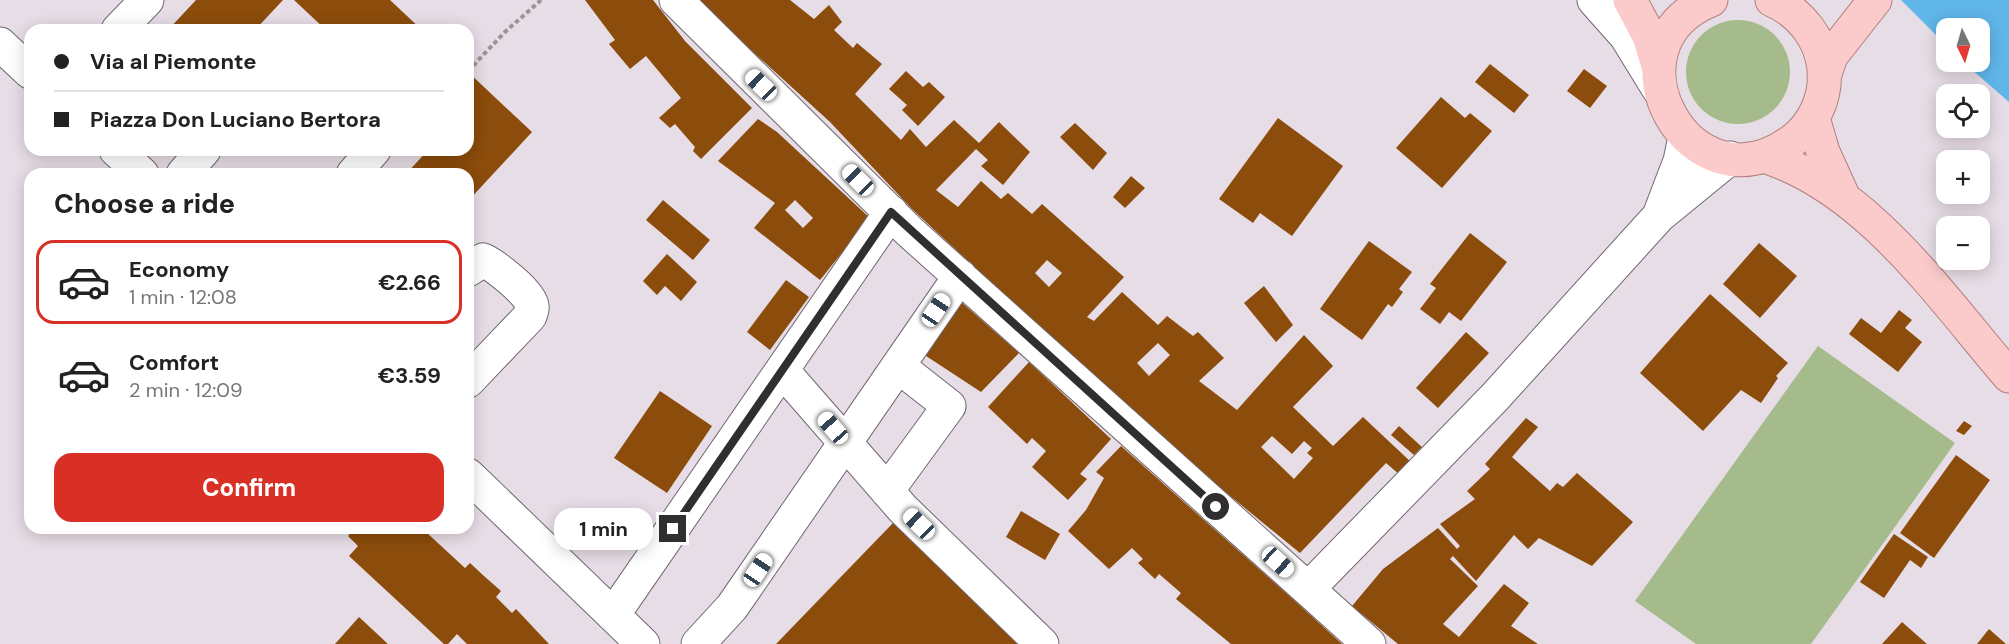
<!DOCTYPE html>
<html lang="en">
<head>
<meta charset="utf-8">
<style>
	:root { --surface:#fff; --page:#f2f2f2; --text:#222; --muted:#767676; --line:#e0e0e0; --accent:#d93025 }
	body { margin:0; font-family:"DM Sans",sans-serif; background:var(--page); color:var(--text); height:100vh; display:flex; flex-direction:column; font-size:22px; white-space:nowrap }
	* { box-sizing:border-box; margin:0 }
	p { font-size:20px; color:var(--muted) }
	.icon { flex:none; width:33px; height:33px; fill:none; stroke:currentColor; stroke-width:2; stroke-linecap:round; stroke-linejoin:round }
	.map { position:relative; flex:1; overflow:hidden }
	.panel { position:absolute; left:24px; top:168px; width:450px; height:366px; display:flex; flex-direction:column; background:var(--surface); border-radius:18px; box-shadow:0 3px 15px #0003 }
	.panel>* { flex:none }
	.banner { position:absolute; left:24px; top:24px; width:450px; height:132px; border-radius:18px; box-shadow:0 3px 15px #0003; display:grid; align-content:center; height:132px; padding:0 30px; background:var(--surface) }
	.needle { width:39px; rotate:175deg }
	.tools { position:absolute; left:1936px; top:18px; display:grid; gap:12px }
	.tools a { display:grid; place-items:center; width:54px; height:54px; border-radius:12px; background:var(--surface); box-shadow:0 3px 15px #0003; font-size:30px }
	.end { position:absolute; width:27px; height:27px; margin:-14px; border:8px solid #312e31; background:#fff; box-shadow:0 0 0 3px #fff }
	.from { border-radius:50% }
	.bubble { position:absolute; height:42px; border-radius:18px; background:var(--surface); box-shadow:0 3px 15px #0003; font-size:20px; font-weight:700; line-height:42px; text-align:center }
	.car { position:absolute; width:18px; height:36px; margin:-18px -9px; border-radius:8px; box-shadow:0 0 4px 2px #0007; background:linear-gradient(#fff 24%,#345 0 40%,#fff 0 76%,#345 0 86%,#fff 0) }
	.banner b { display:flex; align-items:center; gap:21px; height:57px; font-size:22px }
	.banner b+b { border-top:2px solid var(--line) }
	.banner i { width:15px; height:15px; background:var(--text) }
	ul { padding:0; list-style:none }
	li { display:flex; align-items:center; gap:18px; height:84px; margin:0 12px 9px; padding:0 18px; border:3px solid transparent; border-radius:18px }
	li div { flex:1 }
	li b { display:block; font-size:22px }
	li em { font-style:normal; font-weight:700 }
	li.current { border-color:var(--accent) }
	li>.icon { width:54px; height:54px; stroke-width:1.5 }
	h2 { padding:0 30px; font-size:27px; line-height:72px }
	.action { display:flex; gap:12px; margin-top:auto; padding:12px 30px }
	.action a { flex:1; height:69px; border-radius:18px; background:var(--accent); color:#fff; font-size:24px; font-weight:700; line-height:69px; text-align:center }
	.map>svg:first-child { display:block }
	.green { fill:#a5bb8b }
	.water { fill:#60b6e9 }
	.building { fill:#8c4c0b; fill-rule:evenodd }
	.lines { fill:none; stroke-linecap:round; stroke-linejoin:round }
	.minor-casing { stroke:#706870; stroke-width:35 }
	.major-casing { stroke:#b27e7f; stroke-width:35 }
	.path { stroke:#9b949a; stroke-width:4; stroke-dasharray:4.5 3; stroke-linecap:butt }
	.minor { stroke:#fff; stroke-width:33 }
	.major { stroke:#fbcbcb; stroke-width:33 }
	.route { stroke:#312e31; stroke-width:8 }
</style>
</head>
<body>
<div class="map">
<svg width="2009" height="644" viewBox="0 0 2009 644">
	<rect width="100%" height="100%" fill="#e7dde6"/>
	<path class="green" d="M1686 72a52 52 0 1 1 104 0a52 52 0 1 1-104 0Z
		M 1818,346 L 1955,443 L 1811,644 L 1696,644 L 1635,601 Z"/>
	<path class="water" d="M 1901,0 L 2009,0 L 2009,102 L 1963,62 L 1980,62 L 1980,28 L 1947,28 L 1947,46 Z"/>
	<path class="building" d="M 196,0 L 283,0 L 255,30 L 168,30 Z
		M 294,0 L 390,0 L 422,30 L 326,30 Z
		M 585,0 L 653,0 L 685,41 L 752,108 L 701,159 L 693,151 L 695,147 L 675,124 L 670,128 L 659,118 L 681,98 L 646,56 L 630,69 L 609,44 L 615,40 Z
		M 696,0 L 790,0 L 814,19 L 829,5 L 842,22 L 834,30 L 853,48 L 857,43 L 882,64 L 855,94 L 901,140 L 910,129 L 926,147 L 954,120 L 979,143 L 999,122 L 1030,152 L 1003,185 L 981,166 L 988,160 L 976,149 L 936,190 L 958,207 L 981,181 L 1001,199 L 1008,193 L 1032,214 L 1042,204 L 1124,277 L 1087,317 L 1094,321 L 1122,292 L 1158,325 L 1167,316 L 1193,336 L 1198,332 L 1224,358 L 1199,381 L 1237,410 L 1304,335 L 1333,366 L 1293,407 L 1333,446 L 1363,417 L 1412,463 L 1400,475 L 1386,463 L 1300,553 L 1153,433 L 912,209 L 830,122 ZM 1047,260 L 1062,273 L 1049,287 L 1035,273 ZM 1158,343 L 1170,355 L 1149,376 L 1137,363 ZM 1272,436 L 1292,454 L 1304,441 L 1312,448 L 1307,453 L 1313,458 L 1294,479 L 1261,447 Z
		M 1490,64 L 1529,95 L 1514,113 L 1475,82 Z
		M 1584,69 L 1607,86 L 1590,108 L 1567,91 Z
		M 906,71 L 923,87 L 929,82 L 945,97 L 918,126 L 902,110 L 907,105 L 889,89 Z
		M 468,72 L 532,132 L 468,201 L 468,174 L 406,174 L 428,150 L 468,150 Z
		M 1441,97 L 1465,118 L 1470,113 L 1492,131 L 1442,188 L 1396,148 Z
		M 1278,118 L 1343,166 L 1292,236 L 1260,213 L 1253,223 L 1219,199 Z
		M 758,119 L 777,132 L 870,218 L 820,280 L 754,228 L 775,203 L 718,161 ZM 795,200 L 813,218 L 803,228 L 785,210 Z
		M 1075,123 L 1107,153 L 1093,170 L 1060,137 Z
		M 1131,176 L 1145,188 L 1125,208 L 1113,197 Z
		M 663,200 L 710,240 L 693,260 L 646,220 Z
		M 1470,233 L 1507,262 L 1461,321 L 1449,312 L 1440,324 L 1420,309 L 1436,288 L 1430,284 Z
		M 1369,241 L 1412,272 L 1399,289 L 1403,292 L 1392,307 L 1388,304 L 1362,340 L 1320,309 Z
		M 1759,243 L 1797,276 L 1760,318 L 1723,284 Z
		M 667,254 L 697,282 L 681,301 L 665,286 L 657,295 L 643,281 Z
		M 786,280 L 809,297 L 770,350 L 747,332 Z
		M 1264,286 L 1293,325 L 1276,342 L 1244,303 Z
		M 1710,294 L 1788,363 L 1776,376 L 1778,378 L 1761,403 L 1741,390 L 1703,431 L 1640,373 Z
		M 960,301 L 1019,353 L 981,392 L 923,354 Z
		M 1899,310 L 1912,320 L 1905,328 L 1922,342 L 1898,372 L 1849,334 L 1861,318 L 1881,333 Z
		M 1466,332 L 1489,353 L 1438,408 L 1416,388 Z
		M 1029,362 L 1111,439 L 1080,474 L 1087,479 L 1068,500 L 1032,467 L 1046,451 L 1032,438 L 1027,444 L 988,407 Z
		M 660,391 L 712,426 L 667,493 L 614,458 Z
		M 1526,418 L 1538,427 L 1512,457 L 1550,491 L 1557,483 L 1563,487 L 1577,473 L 1633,522 L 1592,566 L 1539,538 L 1528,549 L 1514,535 L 1476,581 L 1453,556 L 1450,559 L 1478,586 L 1443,624 L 1459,637 L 1504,584 L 1529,603 L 1511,626 L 1538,644 L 1398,644 L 1352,606 L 1383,569 L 1438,528 L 1457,549 L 1460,546 L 1440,524 L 1475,499 L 1467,491 L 1490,469 L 1485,464 Z
		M 1964,421 L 1972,426 L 1964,435 L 1956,431 Z
		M 1399,426 L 1422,447 L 1414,455 L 1391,435 Z
		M 1121,446 L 1295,601 L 1342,644 L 1231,644 L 1176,599 L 1181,593 L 1159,574 L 1155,579 L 1138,563 L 1143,559 L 1132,548 L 1109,569 L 1068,531 L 1086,510 L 1104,478 L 1096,472 Z
		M 1956,455 L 1990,480 L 1934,558 L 1900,533 Z
		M 1021,511 L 1060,534 L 1045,560 L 1006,537 Z
		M 893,523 L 1018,644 L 776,644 Z
		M 355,528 L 430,528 L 426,532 L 465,568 L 470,563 L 484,576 L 501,591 L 496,597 L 512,613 L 516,609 L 549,644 L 467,644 L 457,634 L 448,644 L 444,644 L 349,556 L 358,546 L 348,536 Z
		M 1894,534 L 1928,557 L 1921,568 L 1910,560 L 1884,598 L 1860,582 Z
		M 359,617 L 388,644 L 335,644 Z
		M 1902,622 L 1927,644 L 1882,644 Z
		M 1989,629 L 2006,644 L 1977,644 Z"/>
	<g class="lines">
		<defs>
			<path id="minor" d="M 676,0 L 910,232 L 1369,644
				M 1594,0 L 1626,36 L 1658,88
				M 118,30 L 147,0
				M 0,44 L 30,72
				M 1685,137 L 1680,161 L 1659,216 L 1730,158
				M 116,150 L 142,174
				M 183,174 L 204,150
				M 353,174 L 374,150
				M 468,270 L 483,260 C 494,265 531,293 532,306 C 533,309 531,312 530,316 L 468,381
				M 782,370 L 903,509 L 1042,644
				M 468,475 L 643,644
				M 887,491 L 949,406 L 898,366
				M 1308,589 L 1495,397 L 1659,216
				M 613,615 L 891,212
				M 698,644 L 732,607 L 960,276"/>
			<path id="major" d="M 1630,0 L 1649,36 L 1659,69
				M 1711,0 C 1597,46 1691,216 1792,141 C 1814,125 1827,96 1824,69 C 1821,38 1800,12 1772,0
				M 1824,77 L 1831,56 L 1875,0
				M 1813,118 L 1823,152 L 1843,196
				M 1764,156 C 1868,189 1940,296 2009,376"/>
		</defs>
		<use href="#minor" class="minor-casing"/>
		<use href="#major" class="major-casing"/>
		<path class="path" d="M 468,71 L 505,32 L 541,0"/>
		<use href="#minor" class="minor"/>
		<use href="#major" class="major"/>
	</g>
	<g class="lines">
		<path class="route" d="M 673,529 L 891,212 L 1216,507"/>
	</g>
</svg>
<div class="tools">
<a><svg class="needle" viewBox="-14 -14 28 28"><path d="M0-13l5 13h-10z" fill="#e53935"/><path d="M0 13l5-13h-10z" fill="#767676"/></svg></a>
<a><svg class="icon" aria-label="locate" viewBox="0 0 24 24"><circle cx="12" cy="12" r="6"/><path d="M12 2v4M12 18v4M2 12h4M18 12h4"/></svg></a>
<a>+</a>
<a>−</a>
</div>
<i class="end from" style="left:1216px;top:507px"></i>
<i class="end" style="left:673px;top:529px"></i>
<div class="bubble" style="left:554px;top:508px;width:99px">1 min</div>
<i class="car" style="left:761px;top:85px;rotate:314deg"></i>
<i class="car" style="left:858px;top:180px;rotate:315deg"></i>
<i class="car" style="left:936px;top:310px;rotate:34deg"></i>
<i class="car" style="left:833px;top:428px;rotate:319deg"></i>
<i class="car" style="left:919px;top:524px;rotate:314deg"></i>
<i class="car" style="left:1278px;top:562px;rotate:132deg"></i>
<i class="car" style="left:758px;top:570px;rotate:34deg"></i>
<div class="banner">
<b><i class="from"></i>Via al Piemonte</b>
<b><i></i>Piazza Don Luciano Bertora</b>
</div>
<section class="panel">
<h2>Choose a ride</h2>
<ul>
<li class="current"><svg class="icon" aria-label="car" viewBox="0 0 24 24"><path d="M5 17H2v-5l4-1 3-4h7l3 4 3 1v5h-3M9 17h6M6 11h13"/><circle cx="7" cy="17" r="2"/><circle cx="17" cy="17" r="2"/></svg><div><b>Economy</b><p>1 min · 12:08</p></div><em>€2.66</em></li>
<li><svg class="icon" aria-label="car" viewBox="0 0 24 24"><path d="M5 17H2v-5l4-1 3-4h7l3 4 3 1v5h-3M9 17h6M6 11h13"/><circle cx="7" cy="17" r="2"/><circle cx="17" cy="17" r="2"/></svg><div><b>Comfort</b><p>2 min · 12:09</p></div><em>€3.59</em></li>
</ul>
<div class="action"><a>Confirm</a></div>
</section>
</div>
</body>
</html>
